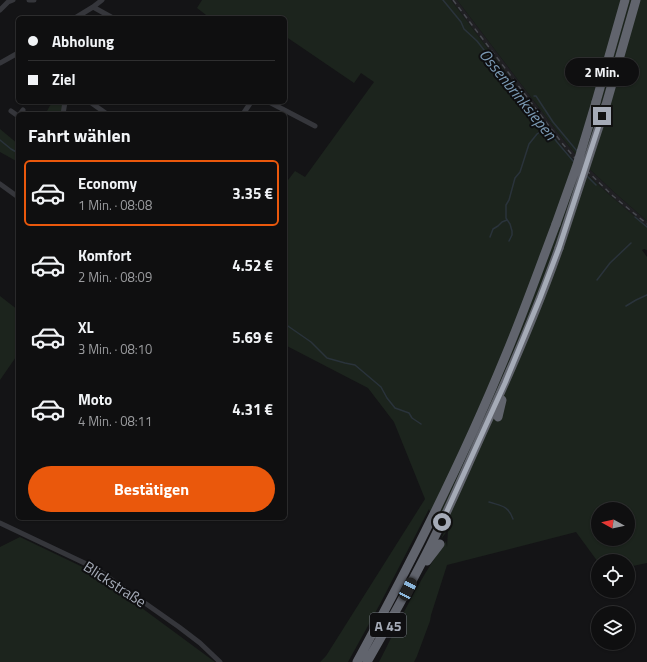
<!DOCTYPE html>
<html lang="de">
<head>
<meta charset="utf-8">
<style>
	:root { --surface:#0f0f10; --page:#1d1d1e; --text:#f1f3f6; --muted:#9b9c9f; --line:#2f2f30; --accent:#ea580c }
	body { margin:0; font-family:"Titillium Web",sans-serif; background:var(--page); color:var(--text); height:100vh; display:flex; flex-direction:column; font-size:15px; white-space:nowrap }
	* { box-sizing:border-box; margin:0 }
	p { font-size:13px; color:var(--muted) }
	.icon { flex:none; width:22px; height:22px; fill:none; stroke:currentColor; stroke-width:2; stroke-linecap:round; stroke-linejoin:round }
	.map { position:relative; flex:1; overflow:hidden }
	.panel { position:absolute; left:16px; top:112px; width:271px; height:408px; display:flex; flex-direction:column; background:var(--surface); border-radius:6px; box-shadow:0 1px 3px #0004,0 0 0 1px var(--line) }
	.panel>* { flex:none }
	.top-card { position:absolute; left:16px; top:16px; width:271px; height:88px; border-radius:6px; box-shadow:0 1px 3px #0004,0 0 0 1px var(--line); display:grid; align-content:center; height:88px; padding:0 12px; background:var(--surface) }
	.needle { width:26px; rotate:278deg }
	.fabs { position:absolute; left:591px; top:502px; display:grid; gap:8px }
	.fabs a { display:grid; place-items:center; width:44px; height:44px; border-radius:50%; background:var(--surface); box-shadow:0 1px 3px #0004,0 0 0 1px var(--line); font-size:20px }
	.end { position:absolute; width:18px; height:18px; margin:-9px; border:5px solid #a5abb7; background:#111; box-shadow:0 0 0 2px #111 }
	.from { border-radius:50% }
	.bubble { position:absolute; height:28px; border-radius:14px; background:var(--surface); box-shadow:0 1px 3px #0004,0 0 0 1px var(--line); font-size:13px; font-weight:700; line-height:28px; text-align:center }
	.car { position:absolute; width:12px; height:24px; margin:-12px -6px; border-radius:5px; box-shadow:0 0 3px 1px #0007; background:linear-gradient(#222 24%,#8ab4d8 0 40%,#222 0 76%,#8ab4d8 0 86%,#222 0) }
	.top-card b { display:flex; align-items:center; gap:14px; height:38px; font-size:15px }
	.top-card b+b { border-top:1px solid var(--line) }
	.top-card i { width:10px; height:10px; background:var(--text) }
	ul { padding:0; list-style:none }
	li { display:flex; align-items:center; gap:12px; height:66px; margin:0 8px 6px; padding:0 4px; border:2px solid transparent; border-radius:6px }
	li div { flex:1 }
	li b { display:block; font-size:15px }
	li em { font-style:normal; font-weight:700 }
	li.active { border-color:var(--accent) }
	li>.icon { width:36px; height:36px; stroke-width:1.5 }
	h2 { padding:0 12px; font-size:18px; line-height:48px }
	.button { display:flex; gap:8px; margin-top:auto; padding:8px 12px }
	.button a { flex:1; height:46px; border-radius:24px; background:var(--accent); color:#fff; font-size:16px; font-weight:700; line-height:46px; text-align:center }
	.map>svg:first-child { display:block }
	.built { fill:#202023 }
	.green { fill:#1c241d; fill-rule:evenodd }
	.lines { fill:none; stroke-linecap:round; stroke-linejoin:round }
	.stream { stroke:#2a333b; stroke-width:1.5 }
	.minor { stroke:#35363b; stroke-width:5 }
	.motorway { stroke:#61646d; stroke-width:9 }
	.rail { stroke:#484a50; stroke-width:1.5; stroke-dasharray:5 4; stroke-linecap:butt }
	.motorway-bridge { stroke:#61646d; stroke-width:9 }
	.route { stroke:#a5abb7; stroke-width:5 }
	.labels { text-anchor:middle; dominant-baseline:central; stroke-width:4; stroke-linejoin:round; paint-order:stroke }
	.shield { fill:#0f0f11; stroke:#787c85; stroke-width:1 }
	.shield-label { font-size:14px; font-weight:bold; fill:#a5abb7 }
	.street-label { font-size:15px; fill:#a5abb7; stroke:#0f0f11 }
	.water-label { font-size:16px; font-style:italic; fill:#7b9ab4; stroke:#0f0f11 }
</style>
</head>
<body>
<div class="map">
<svg width="647" height="662" viewBox="0 0 647 662">
	<rect width="100%" height="100%" fill="#141416"/>
	<path class="built" d="M 451,0 L 457,0 L 563,139 L 582,162 L 615,193 L 647,221 L 647,227 L 612,197 L 580,168 L 561,145 Z"/>
	<path class="green" d="M 202,0 L 451,0 L 561,145 L 580,168 L 612,197 L 647,227 L 647,250 L 644,249 L 642,250 L 647,257 L 647,563 L 628,567 L 628,561 L 598,561 L 598,562 L 576,532 L 447,565 L 431,615 L 430,621 L 417,656 L 414,662 L 379,662 C 388,645 396,627 405,610 C 417,586 431,563 446,541 L 447,547 L 448,530 L 441,539 L 448,524 L 448,518 L 431,514 L 429,509 L 380,604 L 348,662 L 320,662 L 326,656 L 425,499 L 394,422 L 368,388 L 285,345 L 285,184 L 295,171 L 305,177 L 374,82 L 361,73 L 354,83 L 285,36 L 285,18 L 210,18 L 197,8 ZM 598,509 L 628,509 L 628,539 L 598,539 Z
		M 457,0 L 647,0 L 647,221 L 615,193 L 582,162 L 563,139 Z
		M 52,102 L 63,102 L 61,114 L 52,114 L 47,111 Z
		M 0,129 L 18,144 L 18,162 L 0,152 Z
		M 0,296 L 18,310 L 18,354 L 0,380 Z
		M 20,537 L 93,572 L 215,662 L 0,662 L 0,547 Z"/>
	<g class="lines">
		<path class="stream" d="M 443,0 L 461,22 L 464,29 L 477,41 L 525,103 L 533,111 L 557,142 L 574,162
			M 534,96 L 536,96 L 553,122 L 577,151
			M 0,140 L 11,149 L 18,153
			M 586,175 L 596,185
			M 635,217 L 647,227
			M 490,237 L 493,229 L 498,226 L 502,222 L 507,220
			M 509,241 L 512,235 L 512,231 L 510,224 L 506,218 L 506,205 L 509,200 L 515,178 L 520,172 L 529,144 L 537,134 L 540,132 L 545,132 L 548,130
			M 597,280 L 610,263 L 631,243
			M 626,306 L 636,300 L 647,295
			M 285,324 L 311,342 L 327,358 L 345,363 L 355,365 L 381,387 L 387,398 L 395,408 L 409,413 L 412,418 L 421,424
			M 489,502 C 501,506 508,505 513,519"/>
		<path class="minor" d="M 29,0 L 34,0
			M 93,7 L 113,18
			M 0,10 L 8,2 L 13,0
			M 75,18 L 93,7 L 102,0
			M 0,63 L 18,53
			M 90,102 L 107,114
			M 269,102 L 315,126
			M 11,111 L 18,116
			M 20,114 L 23,110
			M 63,114 L 65,102
			M 243,114 L 251,102
			M 0,184 L 18,197
			M 0,523 L 95,568 L 179,627 L 200,643 L 220,662"/>
		<path class="motorway" d="M 596,102 L 625,0
			M 606,105 L 636,0
			M 498,417 L 502,400
			M 427,561 L 440,544
			M 357,662 C 411,563 462,462 505,357 C 523,314 539,269 556,224
			M 367,662 C 391,620 415,578 436,534 C 455,496 471,457 489,418 C 514,363 539,305 559,248"/>
		<path class="rail" d="M 453,0 L 562,143 L 581,165 L 613,196 L 647,224"/>
		<path class="motorway-bridge" d="M 556,224 L 577,165 L 596,102
			M 559,248 L 606,105"/>
	</g>
	<g class="lines">
		<path class="route" d="M 442,522 L 505,383 L 540,298 L 559,248 L 602,116"/>
	</g>
	<g class="labels">
		<rect class="shield" x="370" y="613" width="36" height="24" rx="3"/>
		<g class="shield-label">
			<text x="388" y="625">A 45</text>
		</g>
		<g class="street-label">
			<text transform="translate(115 584) rotate(33)">Blickstraße</text>
		</g>
		<g class="water-label">
			<text transform="translate(518 94) rotate(51)">Ossenbrinksiepen</text>
		</g>
	</g>
</svg>
<div class="fabs">
<a><svg class="needle" viewBox="-14 -14 28 28"><path d="M0-13l5 13h-10z" fill="#e53935"/><path d="M0 13l5-13h-10z" fill="#9b9c9f"/></svg></a>
<a><svg class="icon" aria-label="locate" viewBox="0 0 24 24"><circle cx="12" cy="12" r="6"/><path d="M12 2v4M12 18v4M2 12h4M18 12h4"/></svg></a>
<a><svg class="icon" aria-label="layers" viewBox="0 0 24 24"><path d="M12 4l9 5-9 5-9-5zM3 14l9 5 9-5"/></svg></a>
</div>
<i class="end from" style="left:442px;top:522px"></i>
<i class="end" style="left:602px;top:116px"></i>
<div class="bubble" style="left:565px;top:58px;width:74px">2 Min.</div>
<i class="car" style="left:408px;top:589px;rotate:27deg"></i>
<div class="top-card">
<b><i class="from"></i>Abholung</b>
<b><i></i>Ziel</b>
</div>
<section class="panel">
<h2>Fahrt wählen</h2>
<ul>
<li class="active"><svg class="icon" aria-label="car" viewBox="0 0 24 24"><path d="M5 17H2v-5l4-1 3-4h7l3 4 3 1v5h-3M9 17h6M6 11h13"/><circle cx="7" cy="17" r="2"/><circle cx="17" cy="17" r="2"/></svg><div><b>Economy</b><p>1 Min. · 08:08</p></div><em>3.35 €</em></li>
<li><svg class="icon" aria-label="car" viewBox="0 0 24 24"><path d="M5 17H2v-5l4-1 3-4h7l3 4 3 1v5h-3M9 17h6M6 11h13"/><circle cx="7" cy="17" r="2"/><circle cx="17" cy="17" r="2"/></svg><div><b>Komfort</b><p>2 Min. · 08:09</p></div><em>4.52 €</em></li>
<li><svg class="icon" aria-label="car" viewBox="0 0 24 24"><path d="M5 17H2v-5l4-1 3-4h7l3 4 3 1v5h-3M9 17h6M6 11h13"/><circle cx="7" cy="17" r="2"/><circle cx="17" cy="17" r="2"/></svg><div><b>XL</b><p>3 Min. · 08:10</p></div><em>5.69 €</em></li>
<li><svg class="icon" aria-label="car" viewBox="0 0 24 24"><path d="M5 17H2v-5l4-1 3-4h7l3 4 3 1v5h-3M9 17h6M6 11h13"/><circle cx="7" cy="17" r="2"/><circle cx="17" cy="17" r="2"/></svg><div><b>Moto</b><p>4 Min. · 08:11</p></div><em>4.31 €</em></li>
</ul>
<div class="button"><a>Bestätigen</a></div>
</section>
</div>
</body>
</html>
